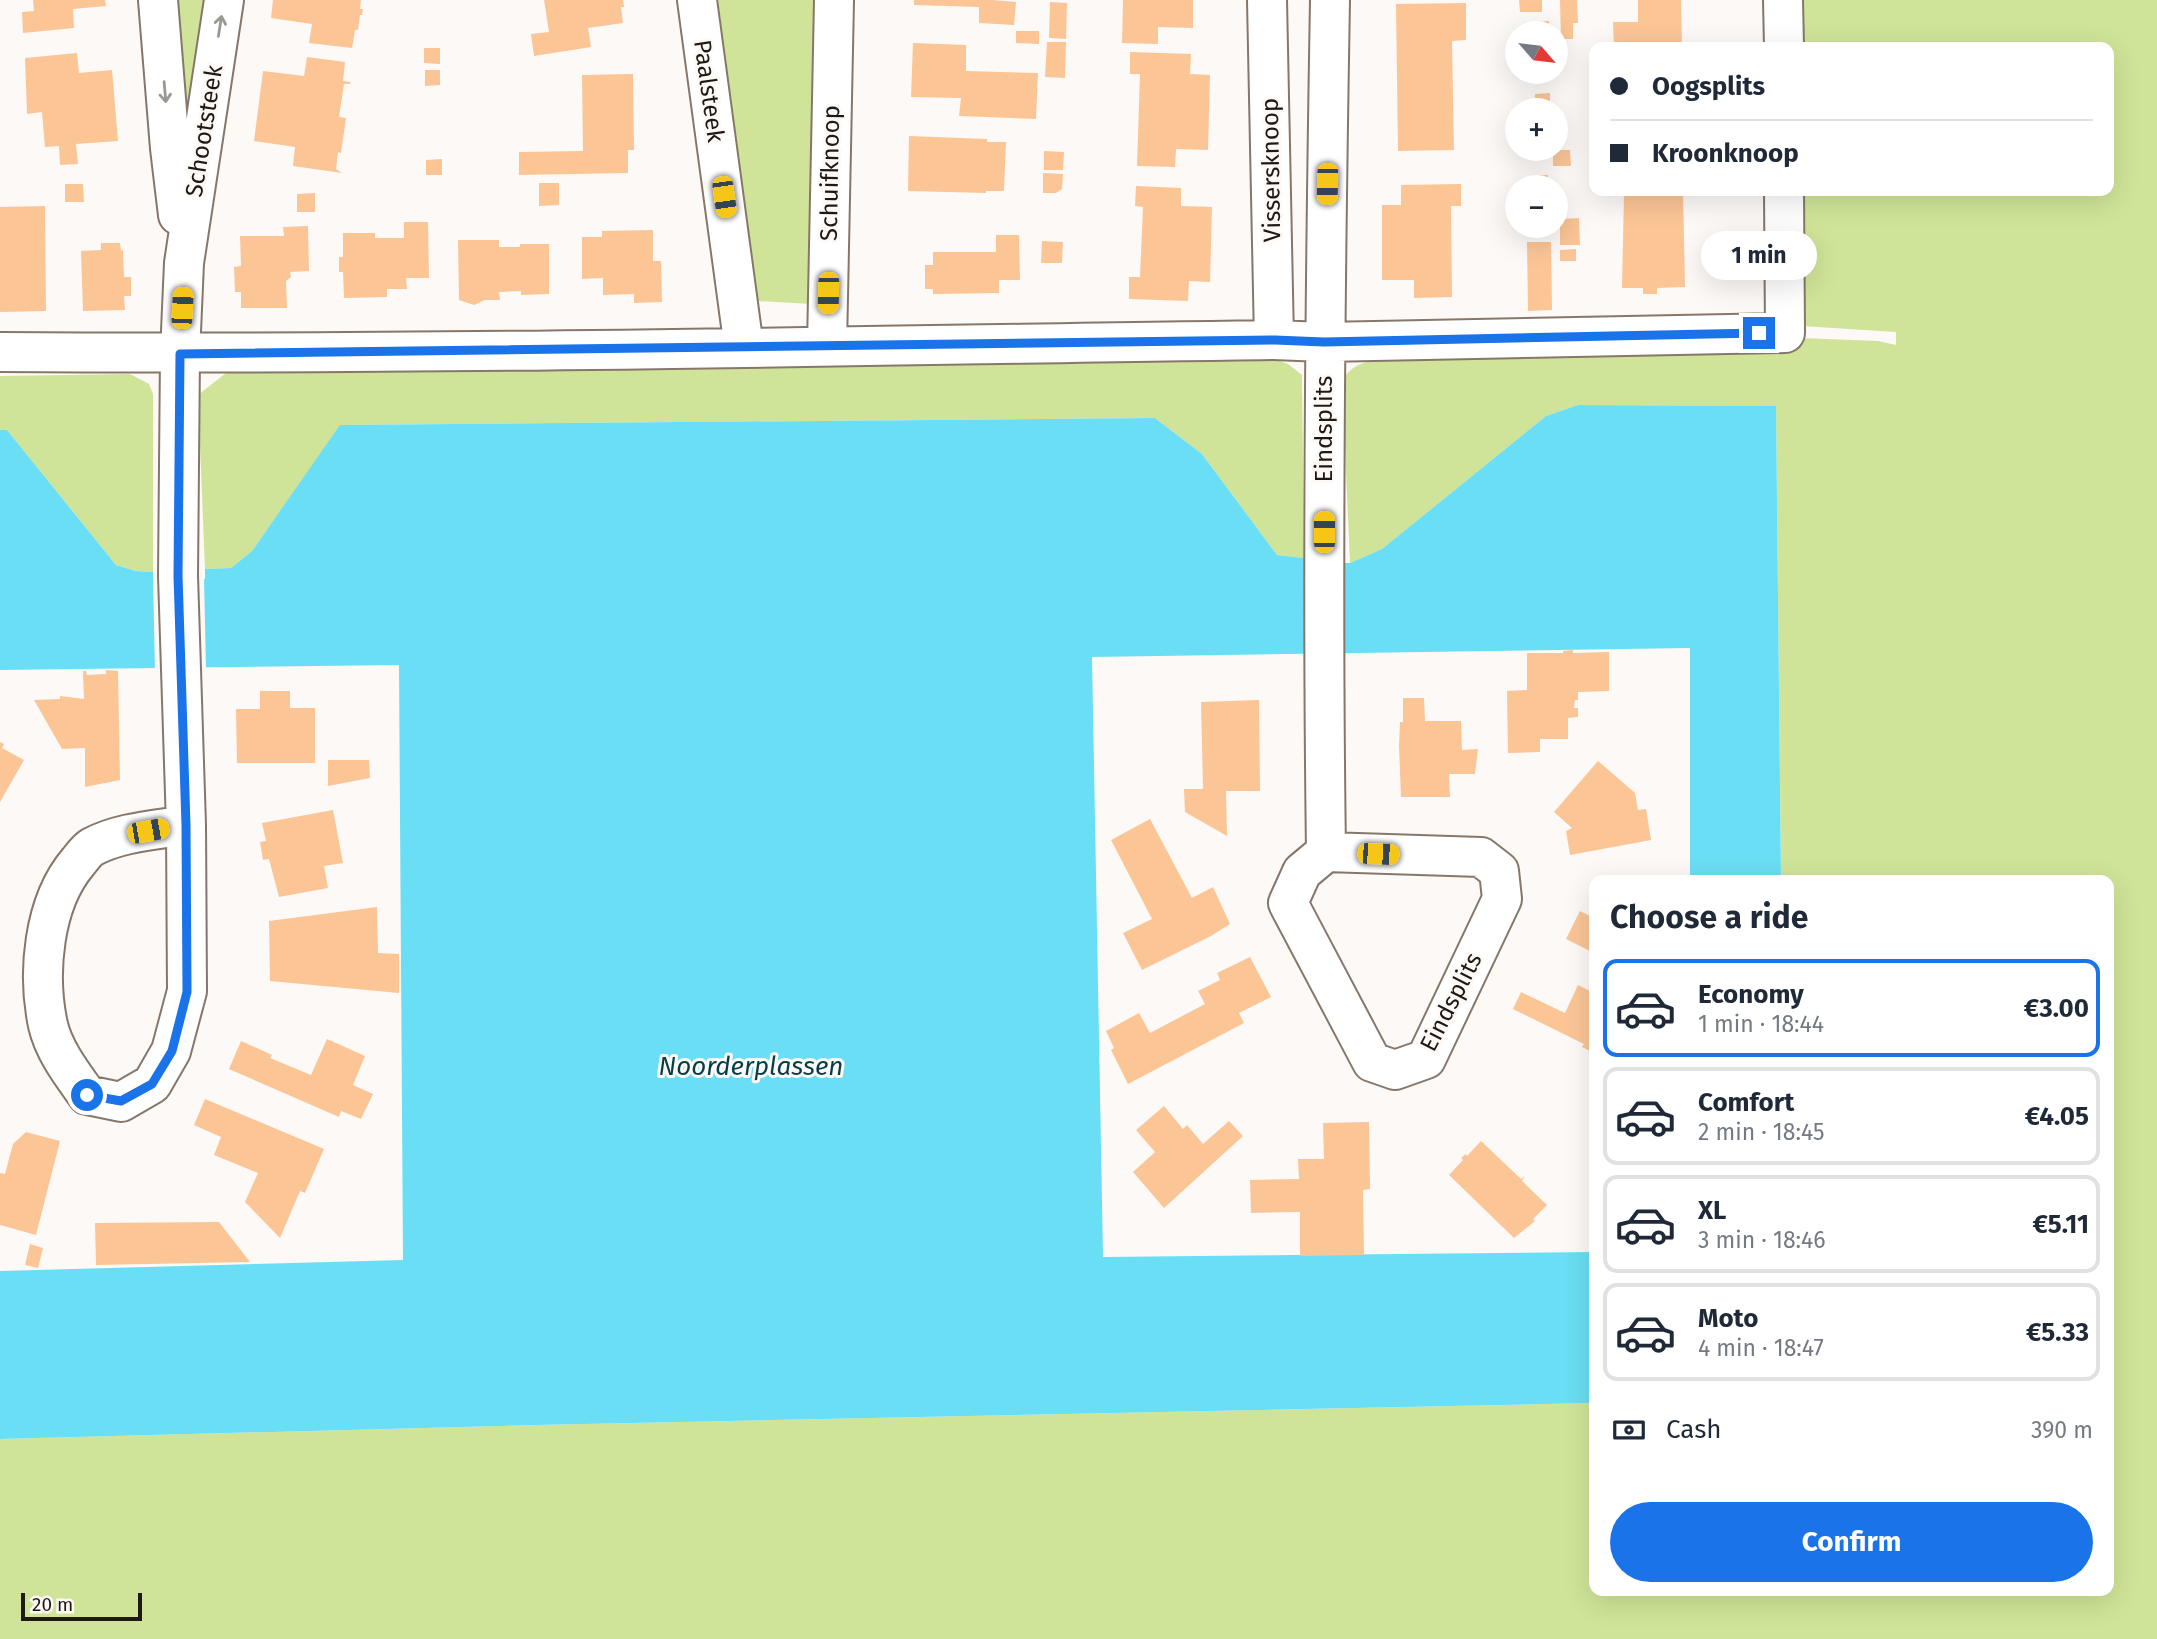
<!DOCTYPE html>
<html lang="en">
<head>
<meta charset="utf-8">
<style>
	:root { --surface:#fff; --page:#f6f6f7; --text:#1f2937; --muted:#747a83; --line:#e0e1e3; --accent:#1a73e8 }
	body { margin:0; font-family:"Fira Sans",sans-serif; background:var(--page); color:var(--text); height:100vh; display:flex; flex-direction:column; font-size:26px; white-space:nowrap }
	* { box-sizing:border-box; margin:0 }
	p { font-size:23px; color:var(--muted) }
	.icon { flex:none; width:38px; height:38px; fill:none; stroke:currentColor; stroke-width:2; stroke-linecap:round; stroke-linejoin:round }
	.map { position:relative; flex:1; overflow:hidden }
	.drawer { position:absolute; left:1589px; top:875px; width:525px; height:721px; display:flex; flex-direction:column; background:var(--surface); border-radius:14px; box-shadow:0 7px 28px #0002 }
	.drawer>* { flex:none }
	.top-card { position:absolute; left:1589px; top:42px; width:525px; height:154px; border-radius:14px; box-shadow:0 7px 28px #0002; display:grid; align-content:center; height:154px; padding:0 21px; background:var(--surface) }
	.needle { width:46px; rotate:118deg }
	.buttons { position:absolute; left:1505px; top:21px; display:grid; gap:14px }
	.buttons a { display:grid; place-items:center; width:63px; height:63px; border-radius:50%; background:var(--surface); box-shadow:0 7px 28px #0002; font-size:35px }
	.scale { position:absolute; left:21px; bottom:18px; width:121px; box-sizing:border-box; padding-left:7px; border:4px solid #1f1914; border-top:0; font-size:19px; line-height:24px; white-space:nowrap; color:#1f1914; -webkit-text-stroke:5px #fdf9f6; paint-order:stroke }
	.end { position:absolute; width:32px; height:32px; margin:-16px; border:9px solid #1a73e8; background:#fff; box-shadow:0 0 0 4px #fff }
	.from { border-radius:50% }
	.bubble { position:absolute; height:49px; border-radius:24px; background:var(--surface); box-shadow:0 7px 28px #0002; font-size:23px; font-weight:700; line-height:49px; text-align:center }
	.car { position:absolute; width:21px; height:42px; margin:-21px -10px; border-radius:9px; box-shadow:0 0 5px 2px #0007; background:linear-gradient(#f5c518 24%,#345 0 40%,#f5c518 0 76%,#345 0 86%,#f5c518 0) }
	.top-card b { display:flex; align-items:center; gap:24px; height:66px; font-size:26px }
	.top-card b+b { border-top:2px solid var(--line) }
	.top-card i { width:18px; height:18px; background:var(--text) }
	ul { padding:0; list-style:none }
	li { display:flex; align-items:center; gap:21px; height:98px; margin:0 14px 10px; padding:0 7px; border:4px solid var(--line); border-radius:14px }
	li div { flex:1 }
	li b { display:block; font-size:26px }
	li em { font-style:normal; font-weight:700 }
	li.current { border-color:var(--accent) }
	li>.icon { width:63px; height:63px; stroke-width:1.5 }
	h2 { padding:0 21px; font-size:32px; line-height:84px }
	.pay { display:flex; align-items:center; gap:18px; height:77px; padding:0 21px; font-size:26px }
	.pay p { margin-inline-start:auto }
	.action { display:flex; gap:14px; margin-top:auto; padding:14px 21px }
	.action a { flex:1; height:80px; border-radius:42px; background:var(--accent); color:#fff; font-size:28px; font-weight:700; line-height:80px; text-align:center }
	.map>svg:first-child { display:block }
	.green { fill:#cfe498 }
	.water { fill:#6adef4 }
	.pier { fill:#fdf9f6 }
	.building { fill:#fbc596 }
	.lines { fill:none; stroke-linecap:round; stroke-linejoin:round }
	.street-casing { stroke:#87776a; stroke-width:42 }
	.street { stroke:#fff; stroke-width:38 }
	.oneway { stroke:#9a9895 }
	.route { stroke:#1a73e8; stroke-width:9 }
	.labels { text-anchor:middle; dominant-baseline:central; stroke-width:6; stroke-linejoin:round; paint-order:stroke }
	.street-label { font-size:24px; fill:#1f1914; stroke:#fdf9f6 }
	.water-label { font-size:26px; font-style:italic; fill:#063e47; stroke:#fdf9f6 }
</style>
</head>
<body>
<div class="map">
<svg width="2157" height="1639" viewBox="0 0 2157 1639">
	<rect width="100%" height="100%" fill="#fdf9f6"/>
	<path class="green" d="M 168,0 L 212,0 L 191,155 Z
		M 718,0 L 816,0 L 812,304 L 757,301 Z
		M 1797,0 L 2157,0 L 2157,1639 L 0,1639 L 0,1439 L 537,1425 L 1594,1403 L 1594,1591 L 2109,1591 L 2109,880 L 1781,880 L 1776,406 L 1578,405 L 1546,416 L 1382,549 L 1350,563 L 1342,380 C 1358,357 1373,362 1398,361 L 1398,352 L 1799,347 L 1801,338 L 1878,341 L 1896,345 L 1896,332 L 1802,326 L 1800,191 L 2109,191 L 2109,47 L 1798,47 Z
		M 1263,355 L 1288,364 L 1302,375 L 1304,558 L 1277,555 L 1202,454 L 1155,418 L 341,425 L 252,551 L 231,568 L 205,569 L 198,395 L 226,373 L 589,364 Z
		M 130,374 L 149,384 L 153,394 L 153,572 L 136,571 L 116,565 L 7,430 L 0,430 L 0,376 Z"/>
	<path class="water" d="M 1578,405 L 1776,406 L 1781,880 L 1690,880 L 1690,648 L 1092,657 L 1103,1257 L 1594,1252 L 1594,1403 L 537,1425 L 0,1439 L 0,1271 L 403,1260 L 399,665 L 0,670 L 0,430 L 7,430 L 116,565 L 136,571 L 153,572 L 153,581 L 205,579 L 205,569 L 231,568 L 252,551 L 340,425 L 1155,418 L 1202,454 L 1277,555 L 1304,558 L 1305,563 L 1350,563 L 1382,549 L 1546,416 Z"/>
	<path class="pier" d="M 153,576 L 204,576 L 206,671 L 155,672 Z"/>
	<path class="building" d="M 33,0 L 105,0 L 106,6 L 73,9 L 74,28 L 23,33 L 22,12 L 34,11 Z
		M 273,0 L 361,0 L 360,9 L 363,9 L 362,15 L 360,15 L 358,30 L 355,30 L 352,48 L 309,43 L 312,24 L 271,18 Z
		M 544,0 L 623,0 L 624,7 L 621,7 L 623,23 L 588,28 L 591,47 L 534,56 L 531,34 L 549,32 Z
		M 914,0 L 993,0 L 1016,2 L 1014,25 L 979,23 L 979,7 L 914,5 Z
		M 1123,0 L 1193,0 L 1193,28 L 1158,27 L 1158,44 L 1122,43 Z
		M 1519,0 L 1542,0 L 1542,12 L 1520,12 Z
		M 1560,0 L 1577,0 L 1578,23 L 1573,23 L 1573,39 L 1561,39 Z
		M 1638,0 L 1681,0 L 1682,47 L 1614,47 L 1613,22 L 1638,22 Z
		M 1050,2 L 1067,3 L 1066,39 L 1049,38 Z
		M 1466,3 L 1466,40 L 1452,41 L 1454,150 L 1398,151 L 1396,4 Z
		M 1549,21 L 1549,33 L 1534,33 L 1534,22 Z
		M 1016,31 L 1039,31 L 1039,44 L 1016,43 Z
		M 1047,42 L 1066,42 L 1065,78 L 1045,77 Z
		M 913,43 L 966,45 L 966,71 L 1038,73 L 1036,119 L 959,116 L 961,98 L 911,97 Z
		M 424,48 L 440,48 L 440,64 L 424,63 Z
		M 1130,52 L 1191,54 L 1190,74 L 1210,75 L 1208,150 L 1176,149 L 1175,167 L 1137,166 L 1140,74 L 1130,74 Z
		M 77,53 L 79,73 L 112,70 L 118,141 L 76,144 L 78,164 L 60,165 L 59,146 L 45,147 L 42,112 L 27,114 L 25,58 Z
		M 307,57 L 345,62 L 343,81 L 350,82 L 350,84 L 344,84 L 339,117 L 346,118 L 341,153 L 338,152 L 336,169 L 342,173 L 293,166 L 295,147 L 254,141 L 263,71 L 304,76 Z
		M 425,70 L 440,70 L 440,85 L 425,86 Z
		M 633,74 L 634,150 L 628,150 L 628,173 L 519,175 L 519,152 L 583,151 L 582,75 Z
		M 1550,93 L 1550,110 L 1535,110 L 1535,94 Z
		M 909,136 L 987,139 L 987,142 L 1006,142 L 1004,191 L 986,191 L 986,193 L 908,191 Z
		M 1553,150 L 1570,150 L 1571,166 L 1553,166 Z
		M 1044,151 L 1064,152 L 1063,170 L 1044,170 Z
		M 442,159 L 442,175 L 426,175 L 426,160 Z
		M 1043,173 L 1063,174 L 1062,189 L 1056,193 L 1043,193 Z
		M 1533,175 L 1548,175 L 1548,187 L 1533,187 Z
		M 539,183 L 559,183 L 559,205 L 539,206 Z
		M 65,184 L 83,184 L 84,202 L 65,202 Z
		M 1461,184 L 1461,206 L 1451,206 L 1452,297 L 1414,298 L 1414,280 L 1382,280 L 1382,205 L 1401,205 L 1401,185 Z
		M 1136,186 L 1181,188 L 1181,206 L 1212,207 L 1210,282 L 1189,281 L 1188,301 L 1129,299 L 1129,277 L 1140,277 L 1143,207 L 1135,206 Z
		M 1620,191 L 1683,191 L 1685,287 L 1657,288 L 1657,294 L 1643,294 L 1643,288 L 1622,288 L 1624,193 Z
		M 315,193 L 315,212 L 297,212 L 297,194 Z
		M 45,206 L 46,311 L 0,312 L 0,207 Z
		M 1579,218 L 1580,245 L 1560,245 L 1560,219 Z
		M 404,222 L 428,222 L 429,278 L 406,278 L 407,289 L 387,289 L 387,297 L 344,298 L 343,272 L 339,272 L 339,257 L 343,257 L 343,233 L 375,233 L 375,238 L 404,238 Z
		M 308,226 L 309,271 L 290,272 L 291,277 L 286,281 L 287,308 L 241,308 L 241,292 L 235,292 L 234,267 L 241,266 L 240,236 L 284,236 L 283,227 Z
		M 653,230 L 653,261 L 661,261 L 662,302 L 634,303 L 634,294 L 603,295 L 603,278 L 582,279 L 582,237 L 602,237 L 602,231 Z
		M 996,235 L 1019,235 L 1020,280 L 999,280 L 999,293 L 933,294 L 933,289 L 925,289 L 925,265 L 933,265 L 933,252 L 996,252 Z
		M 458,240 L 499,240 L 499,247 L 520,247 L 520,244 L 549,244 L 549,294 L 521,295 L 521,291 L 499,292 L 500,300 L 485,300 L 474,305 L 459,300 Z
		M 1042,241 L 1063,242 L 1062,263 L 1041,263 Z
		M 1527,242 L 1551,242 L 1552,310 L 1528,311 Z
		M 101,243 L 120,243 L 121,251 L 123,250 L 124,277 L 131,277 L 131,296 L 124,296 L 125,310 L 83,311 L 81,251 L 101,250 Z
		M 1576,249 L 1576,261 L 1560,261 L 1560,250 Z
		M 1573,650 L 1573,653 L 1609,652 L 1609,691 L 1578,692 L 1578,700 L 1575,700 L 1574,708 L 1578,708 L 1578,717 L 1568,718 L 1568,739 L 1540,739 L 1540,752 L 1508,753 L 1507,691 L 1527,690 L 1527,653 L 1563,653 L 1563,651 Z
		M 106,670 L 118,671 L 120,780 L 85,787 L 85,748 L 62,749 L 34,700 L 60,699 L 60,696 L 84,699 L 83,671 L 86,671 L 87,675 L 106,674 Z
		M 260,691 L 290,691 L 290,708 L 315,708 L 315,763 L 237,763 L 236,709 L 260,709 Z
		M 1403,698 L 1424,698 L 1425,721 L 1461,721 L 1462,750 L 1478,749 L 1475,774 L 1449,774 L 1450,797 L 1401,797 L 1399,746 L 1400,722 L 1403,722 Z
		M 1259,700 L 1260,791 L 1226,791 L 1227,836 L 1185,812 L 1184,789 L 1203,789 L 1201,702 Z
		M 0,742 L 4,744 L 2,748 L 24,760 L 0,802 Z
		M 328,760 L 369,760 L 370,778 L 328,786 Z
		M 1598,761 L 1635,793 L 1638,810 L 1646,809 L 1651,840 L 1570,855 L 1566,831 L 1572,828 L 1554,812 Z
		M 333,810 L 343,863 L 324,866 L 328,888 L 279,897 L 269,859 L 263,860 L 260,842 L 266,841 L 262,823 Z
		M 1150,819 L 1192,898 L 1213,887 L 1230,924 L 1211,936 L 1142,970 L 1123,933 L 1152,919 L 1111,840 Z
		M 377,907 L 378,953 L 399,954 L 399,993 L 270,981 L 269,921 Z
		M 1580,911 L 1594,918 L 1594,953 L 1566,939 Z
		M 1250,957 L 1271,997 L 1239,1013 L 1244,1023 L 1128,1084 L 1111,1050 L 1114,1048 L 1106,1031 L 1139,1013 L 1150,1033 L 1205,1004 L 1198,991 L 1220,980 L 1217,973 Z
		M 1578,985 L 1594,993 L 1594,1053 L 1582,1047 L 1584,1044 L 1513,1009 L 1521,992 L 1565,1013 Z
		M 327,1039 L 365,1056 L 353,1085 L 373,1094 L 361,1119 L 341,1111 L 339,1117 L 229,1069 L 241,1041 L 272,1055 L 270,1058 L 311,1075 Z
		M 205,1099 L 324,1149 L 305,1193 L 300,1191 L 280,1238 L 245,1202 L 258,1173 L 214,1155 L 221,1137 L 194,1125 Z
		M 1164,1106 L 1183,1129 L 1187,1125 L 1203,1144 L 1229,1121 L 1243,1136 L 1164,1208 L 1133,1172 L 1155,1152 L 1136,1130 Z
		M 1369,1122 L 1370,1189 L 1363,1190 L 1364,1255 L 1300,1256 L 1300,1212 L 1251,1213 L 1250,1180 L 1299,1179 L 1298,1159 L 1324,1159 L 1323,1123 Z
		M 26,1132 L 60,1141 L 36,1235 L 0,1225 L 0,1173 L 5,1174 L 13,1144 Z
		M 1481,1141 L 1521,1179 L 1525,1176 L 1522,1181 L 1547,1205 L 1533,1219 L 1535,1221 L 1514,1238 L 1449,1175 L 1463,1160 L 1461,1158 L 1466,1154 L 1467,1156 Z
		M 219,1222 L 250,1262 L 96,1265 L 95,1223 Z
		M 30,1244 L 43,1248 L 38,1268 L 25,1265 Z"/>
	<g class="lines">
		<defs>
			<path id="street" d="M 158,0 L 170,148 L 178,215
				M 697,0 L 744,348
				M 1267,0 L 1274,340
				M 1783,0 L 1784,47
				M 827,346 L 834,0
				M 0,352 C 425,355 850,346 1274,340 L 1324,342 L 1785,333 L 1784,191
				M 186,825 C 156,830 120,832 92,847 C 87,850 82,857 78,862 C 43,903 37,974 48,1025 C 54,1051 72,1074 87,1095 L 121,1102 L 152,1084 L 171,1051 L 187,991 L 186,825 L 178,576 L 180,354 L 184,263 L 224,0
				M 1326,852 L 1481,857 L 1499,871 L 1502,899 L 1426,1059 L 1395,1070 L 1372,1062 L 1288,903 L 1302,872 L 1326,852 C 1322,568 1325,284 1330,0"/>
		</defs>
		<use href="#street" class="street-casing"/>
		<use href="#street" class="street"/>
	</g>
	<defs><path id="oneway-shaft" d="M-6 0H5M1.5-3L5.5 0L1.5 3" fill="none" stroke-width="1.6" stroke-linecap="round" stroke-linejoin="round" transform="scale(1.75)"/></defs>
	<g class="oneway">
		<use href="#oneway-shaft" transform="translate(220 26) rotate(-81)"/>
		<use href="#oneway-shaft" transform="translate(165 92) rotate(85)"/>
	</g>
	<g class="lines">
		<path class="route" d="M 87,1095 L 121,1101 L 152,1084 L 172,1051 L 187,992 L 186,825 L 178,576 L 180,354 L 1275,340 L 1324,342 L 1759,333"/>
	</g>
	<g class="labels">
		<g class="street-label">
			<text transform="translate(709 91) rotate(82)">Paalsteek</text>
			<text transform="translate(204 131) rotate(-81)">Schootsteek</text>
			<text transform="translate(1271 170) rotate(-91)">Vissersknoop</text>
			<text transform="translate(830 173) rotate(-89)">Schuifknoop</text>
			<text transform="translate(1324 429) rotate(-90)">Eindsplits</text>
			<text transform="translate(1451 1002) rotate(-63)">Eindsplits</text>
		</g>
		<g class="water-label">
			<text x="751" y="1066">Noorderplassen</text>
		</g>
	</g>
</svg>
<div class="buttons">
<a><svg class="needle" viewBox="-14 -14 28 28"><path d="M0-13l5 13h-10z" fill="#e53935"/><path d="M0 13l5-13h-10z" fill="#747a83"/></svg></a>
<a>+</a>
<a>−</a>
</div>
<div class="scale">20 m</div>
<i class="end from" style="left:87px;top:1095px"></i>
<i class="end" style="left:1759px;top:333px"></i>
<div class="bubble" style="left:1701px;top:231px;width:116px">1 min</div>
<i class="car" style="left:1327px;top:184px;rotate:181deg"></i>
<i class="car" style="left:724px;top:197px;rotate:172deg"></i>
<i class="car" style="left:828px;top:293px;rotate:181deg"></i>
<i class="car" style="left:182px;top:308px;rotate:3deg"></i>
<i class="car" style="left:1324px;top:532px;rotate:0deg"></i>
<i class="car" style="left:148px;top:831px;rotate:80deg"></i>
<i class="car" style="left:1378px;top:854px;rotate:92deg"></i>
<div class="top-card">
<b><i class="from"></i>Oogsplits</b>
<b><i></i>Kroonknoop</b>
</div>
<section class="drawer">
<h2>Choose a ride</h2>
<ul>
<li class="current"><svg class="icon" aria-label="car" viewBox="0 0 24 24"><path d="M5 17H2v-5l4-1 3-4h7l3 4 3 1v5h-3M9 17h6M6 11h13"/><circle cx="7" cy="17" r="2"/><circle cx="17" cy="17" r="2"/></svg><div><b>Economy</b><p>1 min · 18:44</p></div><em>€3.00</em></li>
<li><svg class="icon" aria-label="car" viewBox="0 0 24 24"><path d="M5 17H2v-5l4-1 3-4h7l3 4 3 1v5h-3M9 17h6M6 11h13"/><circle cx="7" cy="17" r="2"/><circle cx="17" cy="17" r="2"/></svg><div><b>Comfort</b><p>2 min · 18:45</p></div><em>€4.05</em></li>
<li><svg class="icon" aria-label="car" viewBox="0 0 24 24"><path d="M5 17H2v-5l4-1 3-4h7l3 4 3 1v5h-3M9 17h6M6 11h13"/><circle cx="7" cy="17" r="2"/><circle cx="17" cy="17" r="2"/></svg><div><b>XL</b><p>3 min · 18:46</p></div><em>€5.11</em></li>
<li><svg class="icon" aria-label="car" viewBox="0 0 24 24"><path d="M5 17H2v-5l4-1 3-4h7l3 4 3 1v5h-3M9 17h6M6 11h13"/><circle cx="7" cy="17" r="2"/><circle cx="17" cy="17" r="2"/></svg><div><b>Moto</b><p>4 min · 18:47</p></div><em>€5.33</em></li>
</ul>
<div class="pay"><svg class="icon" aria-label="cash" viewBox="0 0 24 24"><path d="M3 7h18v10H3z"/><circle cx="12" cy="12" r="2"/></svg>Cash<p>390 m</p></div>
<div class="action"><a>Confirm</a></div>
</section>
</div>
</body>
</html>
